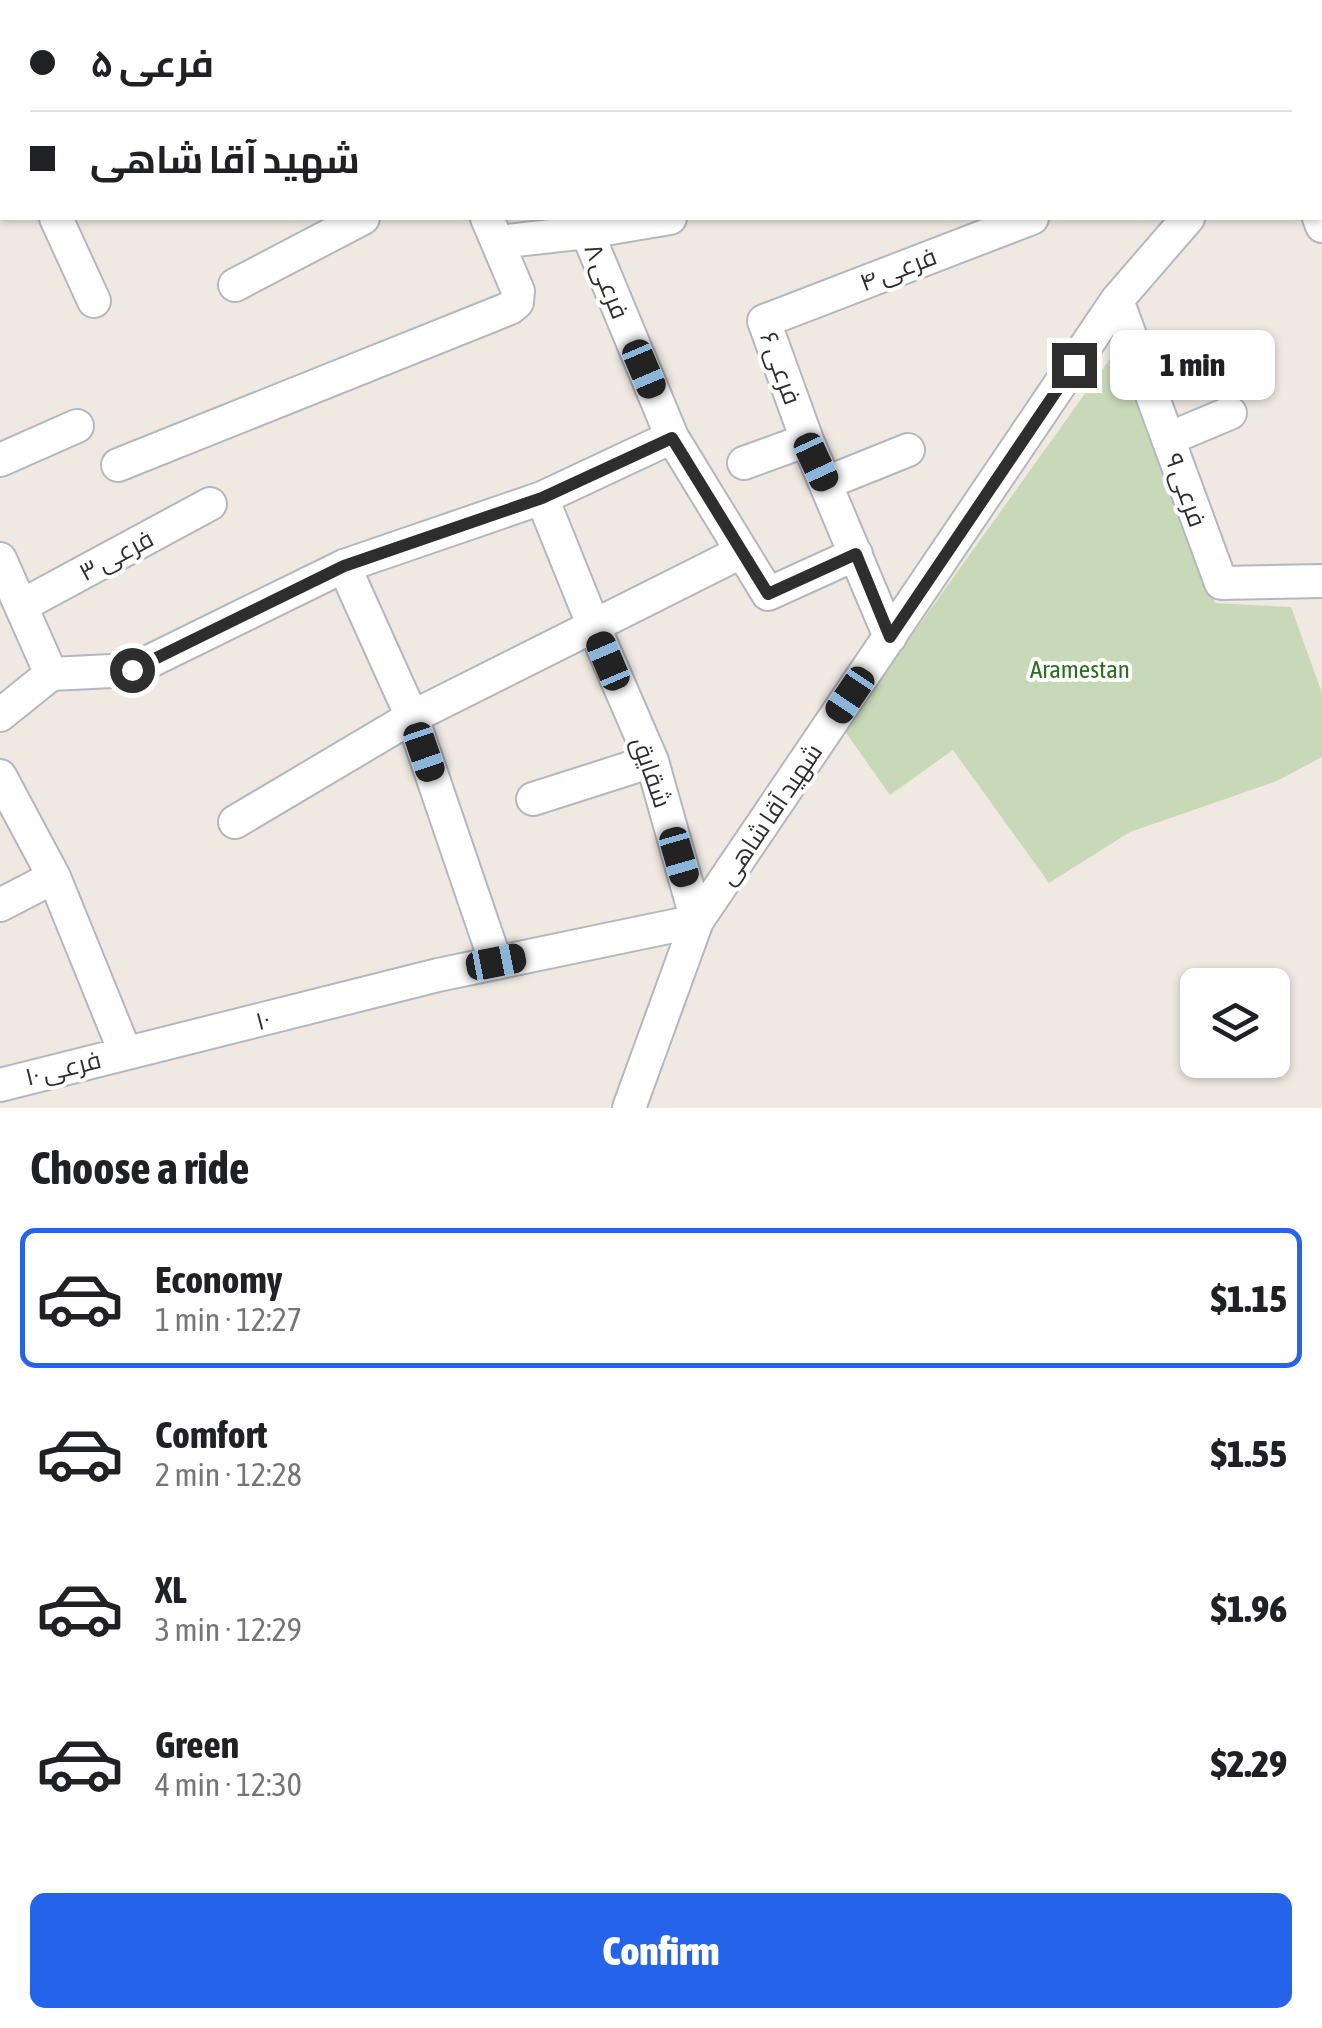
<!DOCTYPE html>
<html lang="en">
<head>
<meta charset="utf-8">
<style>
	:root { --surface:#fff; --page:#f2f2f2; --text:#202124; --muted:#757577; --line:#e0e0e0; --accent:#2563eb }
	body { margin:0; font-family:"Asap Condensed",Cairo,sans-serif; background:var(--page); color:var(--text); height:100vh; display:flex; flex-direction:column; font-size:38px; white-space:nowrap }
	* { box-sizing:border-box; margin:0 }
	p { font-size:32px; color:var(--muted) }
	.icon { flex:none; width:55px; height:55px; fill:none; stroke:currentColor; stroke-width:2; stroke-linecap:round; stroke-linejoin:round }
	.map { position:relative; height:1108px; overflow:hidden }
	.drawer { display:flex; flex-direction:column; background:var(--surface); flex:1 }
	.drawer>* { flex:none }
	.banner { position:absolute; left:0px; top:0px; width:1322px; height:220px; box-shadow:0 2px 8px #0004; display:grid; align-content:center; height:220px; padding:0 30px; background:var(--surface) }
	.controls { position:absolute; left:1180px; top:968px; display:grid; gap:20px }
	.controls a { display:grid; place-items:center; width:110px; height:110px; border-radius:15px; background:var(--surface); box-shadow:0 2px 8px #0004; font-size:50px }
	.end { position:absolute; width:45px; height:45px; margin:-22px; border:12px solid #2e2e2e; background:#fff; box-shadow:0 0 0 5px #fff }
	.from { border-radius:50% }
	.bubble { position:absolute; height:70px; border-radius:15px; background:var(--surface); box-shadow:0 2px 8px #0004; font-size:32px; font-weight:800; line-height:70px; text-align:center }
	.car { position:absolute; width:30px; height:60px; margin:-30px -15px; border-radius:12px; box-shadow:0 0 8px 2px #0007; background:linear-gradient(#222 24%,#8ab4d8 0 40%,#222 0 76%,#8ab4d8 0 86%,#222 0) }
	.banner b { display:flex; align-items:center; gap:35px; height:95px; font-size:38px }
	.banner b+b { border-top:2px solid var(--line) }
	.banner i { width:25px; height:25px; background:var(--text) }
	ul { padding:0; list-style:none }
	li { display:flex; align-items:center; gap:30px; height:140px; margin:0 20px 15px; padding:0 10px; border:5px solid transparent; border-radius:15px }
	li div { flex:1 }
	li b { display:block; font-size:38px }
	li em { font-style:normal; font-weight:800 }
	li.selected { border-color:var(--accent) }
	li>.icon { width:90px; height:90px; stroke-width:1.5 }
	h2 { padding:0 30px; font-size:45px; line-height:120px }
	.button { display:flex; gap:20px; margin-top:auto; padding:20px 30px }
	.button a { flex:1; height:115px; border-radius:15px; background:var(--accent); color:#fff; font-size:40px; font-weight:800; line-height:115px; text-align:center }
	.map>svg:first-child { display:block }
	.cemetery { fill:#c8d9b8 }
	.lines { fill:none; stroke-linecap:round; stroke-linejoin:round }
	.minor-casing { stroke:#b4b7c1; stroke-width:36 }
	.minor { stroke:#fff; stroke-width:32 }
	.route { stroke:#2e2e2e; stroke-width:12 }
	.labels { text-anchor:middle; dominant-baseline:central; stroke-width:8; stroke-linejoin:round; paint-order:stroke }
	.street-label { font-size:25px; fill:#2e2e2e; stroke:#fff }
	.park-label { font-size:25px; fill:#2c6e1b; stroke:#fff }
</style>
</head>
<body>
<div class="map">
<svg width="1322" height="1108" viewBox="0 0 1322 1108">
	<rect width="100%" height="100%" fill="#efe9e1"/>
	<path class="cemetery" d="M 1122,342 L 1215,603 L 1291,607 L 1322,693 L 1322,757 L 1277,781 L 1130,832 L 1049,883 L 953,750 L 890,795 L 844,730 Z"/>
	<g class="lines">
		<defs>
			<path id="minor" d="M 360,0 L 362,2
				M 1196,0 L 1197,2
				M 1308,0 L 1309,2
				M 223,2 L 228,0
				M 435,2 L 442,0
				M 989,2 L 996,0
				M 1320,61 L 1322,71
				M 0,116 L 2,115
				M 1320,172 L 1322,172
				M 56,218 L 94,301
				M 1319,218 L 1322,226
				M 587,232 L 672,437 L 768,594 L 856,554
				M 499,242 L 587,232 L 670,218
				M 235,285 L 363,218
				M 1117,300 L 1221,583 L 1322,581
				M 1168,439 L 1230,413
				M 0,460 L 77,426
				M 744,463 L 807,440
				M 118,465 L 510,308 L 517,302 L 518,291 L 487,218
				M 826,483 L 908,450
				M 542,498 L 594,627 L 652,761 L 697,921
				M 0,559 L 51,674
				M 344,566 L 412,717 L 496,963
				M 21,606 L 210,504
				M 890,637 L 807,440 L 764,321 L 1032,218
				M 51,674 L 132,670 L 344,566 L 542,498 L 672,437
				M 0,715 L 51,674
				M 0,776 L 54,877 L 125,1052
				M 533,799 L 652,761
				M 235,822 L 412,717 L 741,552
				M 0,905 L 54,877
				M 0,1085 L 438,975 L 697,921
				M 629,1108 L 697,921 L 1117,300 L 1188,218"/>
		</defs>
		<use href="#minor" class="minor-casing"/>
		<use href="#minor" class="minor"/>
	</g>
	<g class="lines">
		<path class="route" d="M 132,670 L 344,566 L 542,498 L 672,438 L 768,594 L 856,554 L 890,637 L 1074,365"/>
	</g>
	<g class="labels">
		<g class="street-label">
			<text transform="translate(898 269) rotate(-21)">فرعی ۴</text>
			<text transform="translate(607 281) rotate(68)">فرعی ۸</text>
			<text transform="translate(781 368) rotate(70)">فرعی ۶</text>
			<text transform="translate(1186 490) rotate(70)">فرعی ۹</text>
			<text transform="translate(116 555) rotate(-28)">فرعی ۳</text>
			<text transform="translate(652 772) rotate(71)">شقایق</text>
			<text transform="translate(770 814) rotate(-56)">شهید آقا شاهی</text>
			<text transform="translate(263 1020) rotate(-15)">۱۰</text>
			<text transform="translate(63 1068) rotate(-14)">فرعی ۱۰</text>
		</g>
		<g class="park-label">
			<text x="1080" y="669">Aramestan</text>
		</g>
	</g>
</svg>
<div class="controls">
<a><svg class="icon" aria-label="layers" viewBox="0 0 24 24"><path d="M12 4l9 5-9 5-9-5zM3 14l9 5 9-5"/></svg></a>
</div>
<i class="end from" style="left:132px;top:670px"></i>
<i class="end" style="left:1074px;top:365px"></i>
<div class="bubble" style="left:1110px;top:330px;width:165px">1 min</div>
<i class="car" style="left:644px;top:369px;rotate:157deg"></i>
<i class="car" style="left:816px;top:462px;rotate:155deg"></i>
<i class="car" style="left:608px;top:661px;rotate:337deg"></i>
<i class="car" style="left:850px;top:695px;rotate:214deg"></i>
<i class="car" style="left:424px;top:752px;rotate:161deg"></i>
<i class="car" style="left:679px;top:857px;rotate:164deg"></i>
<i class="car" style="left:496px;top:962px;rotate:79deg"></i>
<div class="banner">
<b><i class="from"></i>فرعی ۵</b>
<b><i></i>شهید آقا شاهی</b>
</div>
</div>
<section class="drawer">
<h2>Choose a ride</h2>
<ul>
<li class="selected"><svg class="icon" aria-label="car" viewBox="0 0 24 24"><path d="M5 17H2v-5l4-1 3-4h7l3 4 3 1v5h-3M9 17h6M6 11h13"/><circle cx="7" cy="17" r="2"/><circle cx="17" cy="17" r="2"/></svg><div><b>Economy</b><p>1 min · 12:27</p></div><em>$1.15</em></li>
<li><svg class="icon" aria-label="car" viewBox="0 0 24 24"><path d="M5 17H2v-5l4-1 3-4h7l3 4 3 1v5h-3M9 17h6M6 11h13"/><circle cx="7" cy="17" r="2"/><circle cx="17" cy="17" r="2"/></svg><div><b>Comfort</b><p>2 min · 12:28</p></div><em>$1.55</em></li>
<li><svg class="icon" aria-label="car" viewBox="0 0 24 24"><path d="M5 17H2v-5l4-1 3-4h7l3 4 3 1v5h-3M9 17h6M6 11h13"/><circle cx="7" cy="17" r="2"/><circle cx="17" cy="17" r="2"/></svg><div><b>XL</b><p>3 min · 12:29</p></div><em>$1.96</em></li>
<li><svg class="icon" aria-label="car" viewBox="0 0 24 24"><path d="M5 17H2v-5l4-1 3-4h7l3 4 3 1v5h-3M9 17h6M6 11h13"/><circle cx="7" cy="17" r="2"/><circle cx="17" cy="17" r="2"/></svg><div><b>Green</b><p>4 min · 12:30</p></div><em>$2.29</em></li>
</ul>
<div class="button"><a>Confirm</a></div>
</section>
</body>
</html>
